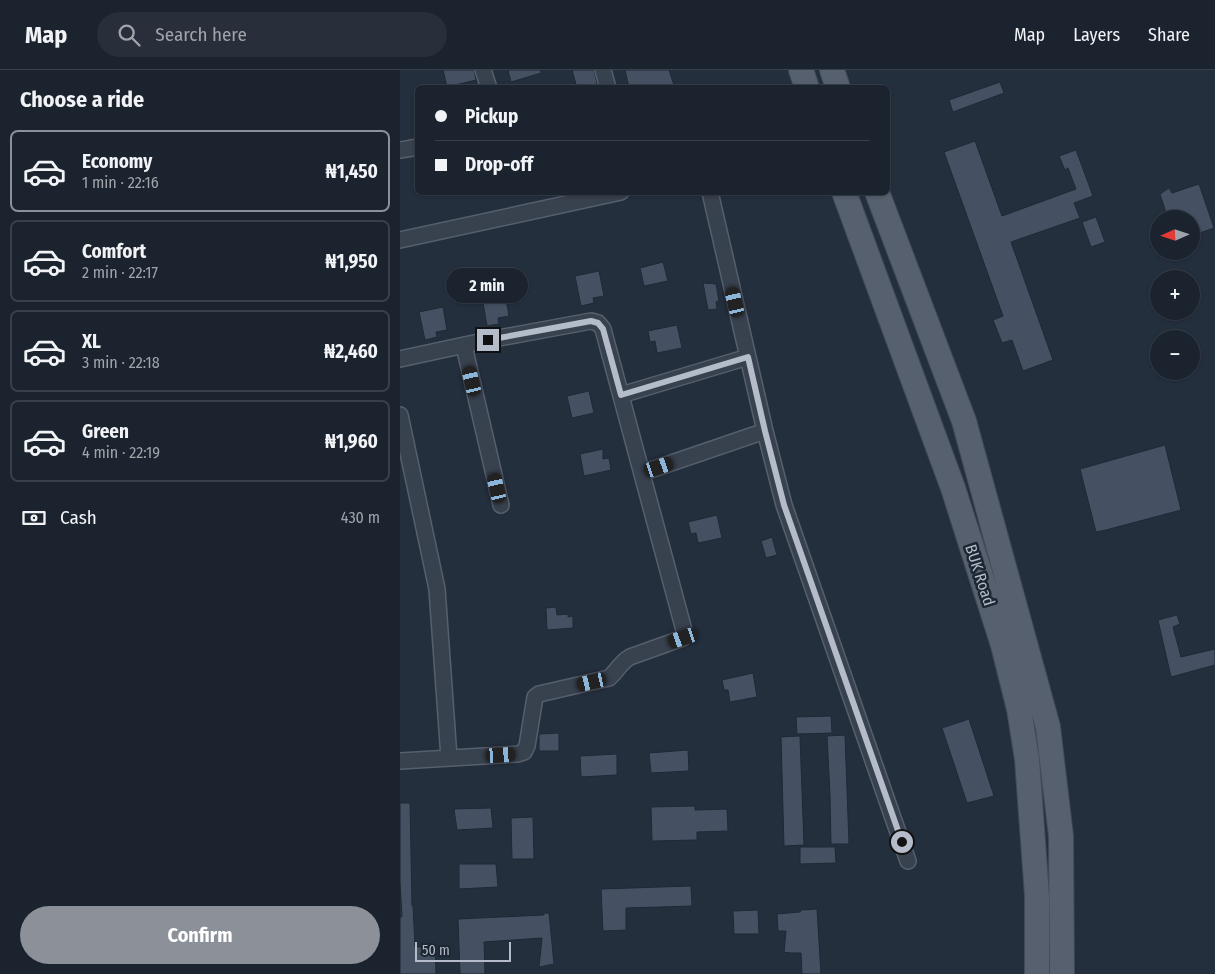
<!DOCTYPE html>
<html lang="en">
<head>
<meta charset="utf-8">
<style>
	:root { --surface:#1b232e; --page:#282f3a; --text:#f1f3f6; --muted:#a0a4aa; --line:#39404a; --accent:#8c9099 }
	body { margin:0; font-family:"Fira Sans Condensed",sans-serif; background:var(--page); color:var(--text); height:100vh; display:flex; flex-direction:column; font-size:19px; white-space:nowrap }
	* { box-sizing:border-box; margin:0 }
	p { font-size:16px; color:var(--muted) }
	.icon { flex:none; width:28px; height:28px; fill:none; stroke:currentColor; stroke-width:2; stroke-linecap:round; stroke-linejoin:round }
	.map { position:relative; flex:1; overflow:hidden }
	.panel { display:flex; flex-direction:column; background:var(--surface); width:400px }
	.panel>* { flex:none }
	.banner { position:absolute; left:15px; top:15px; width:475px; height:110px; border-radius:8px; box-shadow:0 1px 4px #0004,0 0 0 1px var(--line); display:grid; align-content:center; height:110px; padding:0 20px; background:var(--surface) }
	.needle { width:32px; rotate:267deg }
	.tools { position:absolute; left:750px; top:140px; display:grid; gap:10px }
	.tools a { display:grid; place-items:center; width:50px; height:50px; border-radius:50%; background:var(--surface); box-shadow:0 1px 4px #0004,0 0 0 1px var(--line); font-size:25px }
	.scale { position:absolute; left:15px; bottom:12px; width:96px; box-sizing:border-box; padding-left:5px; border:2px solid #b4bcc9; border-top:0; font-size:14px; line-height:18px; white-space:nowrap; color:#b4bcc9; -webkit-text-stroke:4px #1d2633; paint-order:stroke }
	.end { position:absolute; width:22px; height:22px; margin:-11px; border:6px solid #b4bcc9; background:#111; box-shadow:0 0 0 2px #111 }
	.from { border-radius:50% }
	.bubble { position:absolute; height:35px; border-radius:18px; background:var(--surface); box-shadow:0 1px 4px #0004,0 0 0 1px var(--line); font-size:16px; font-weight:700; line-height:35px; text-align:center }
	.car { position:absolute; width:15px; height:30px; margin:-15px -8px; border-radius:6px; box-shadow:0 0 4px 1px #0007; background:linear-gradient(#222 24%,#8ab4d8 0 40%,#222 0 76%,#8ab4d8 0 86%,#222 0) }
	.banner b { display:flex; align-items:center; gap:18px; height:48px; font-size:19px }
	.banner b+b { border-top:1px solid var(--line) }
	.banner i { width:12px; height:12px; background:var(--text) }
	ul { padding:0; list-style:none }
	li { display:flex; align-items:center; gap:15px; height:82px; margin:0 10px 8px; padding:0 10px; border:2px solid var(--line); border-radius:8px }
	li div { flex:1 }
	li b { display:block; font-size:19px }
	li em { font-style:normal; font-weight:700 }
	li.current { border-color:var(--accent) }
	li>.icon { width:45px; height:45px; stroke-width:1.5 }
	h2 { padding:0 20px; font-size:22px; line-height:60px }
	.pay { display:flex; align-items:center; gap:12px; height:55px; padding:0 20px; font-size:19px }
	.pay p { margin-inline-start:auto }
	.cta { display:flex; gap:10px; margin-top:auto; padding:10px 20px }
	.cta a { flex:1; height:58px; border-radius:30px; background:var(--accent); color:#fff; font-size:20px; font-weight:700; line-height:58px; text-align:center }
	header { display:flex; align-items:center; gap:30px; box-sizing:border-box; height:70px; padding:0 25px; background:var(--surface); border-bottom:1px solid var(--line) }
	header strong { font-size:24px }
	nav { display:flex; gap:28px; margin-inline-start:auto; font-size:18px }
	.search { width:350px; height:45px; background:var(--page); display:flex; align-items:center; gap:12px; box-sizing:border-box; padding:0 18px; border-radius:28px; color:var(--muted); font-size:19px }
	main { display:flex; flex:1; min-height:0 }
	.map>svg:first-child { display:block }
	.building { fill:#455162; stroke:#1f2835 }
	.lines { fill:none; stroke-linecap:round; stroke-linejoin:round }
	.minor-casing { stroke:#565f6c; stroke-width:18 }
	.primary-casing { stroke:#414a57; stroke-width:26 }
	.minor { stroke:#38414e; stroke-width:15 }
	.primary { stroke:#56606e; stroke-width:24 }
	.route { stroke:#b4bcc9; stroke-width:6 }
	.labels { text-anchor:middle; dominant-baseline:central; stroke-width:5; stroke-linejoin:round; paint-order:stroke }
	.street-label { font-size:16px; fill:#b4bcc9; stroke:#1d2633 }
</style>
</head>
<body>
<header>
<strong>Map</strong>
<div class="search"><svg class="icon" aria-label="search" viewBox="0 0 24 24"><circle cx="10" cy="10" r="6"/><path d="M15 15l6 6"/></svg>Search here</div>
<nav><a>Map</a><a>Layers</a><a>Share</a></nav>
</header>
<main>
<section class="panel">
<h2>Choose a ride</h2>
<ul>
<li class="current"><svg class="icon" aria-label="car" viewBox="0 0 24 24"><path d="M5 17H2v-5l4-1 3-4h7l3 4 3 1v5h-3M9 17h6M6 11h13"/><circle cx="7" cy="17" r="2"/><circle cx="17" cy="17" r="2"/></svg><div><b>Economy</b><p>1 min · 22:16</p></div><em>₦1,450</em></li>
<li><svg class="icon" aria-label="car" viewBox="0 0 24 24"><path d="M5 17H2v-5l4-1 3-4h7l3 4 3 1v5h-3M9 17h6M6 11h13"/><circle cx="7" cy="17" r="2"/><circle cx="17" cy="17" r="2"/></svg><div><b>Comfort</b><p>2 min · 22:17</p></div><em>₦1,950</em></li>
<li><svg class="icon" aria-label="car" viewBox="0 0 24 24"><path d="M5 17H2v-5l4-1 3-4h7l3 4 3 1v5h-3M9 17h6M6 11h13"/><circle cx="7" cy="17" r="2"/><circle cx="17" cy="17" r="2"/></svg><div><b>XL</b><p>3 min · 22:18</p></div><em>₦2,460</em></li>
<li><svg class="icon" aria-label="car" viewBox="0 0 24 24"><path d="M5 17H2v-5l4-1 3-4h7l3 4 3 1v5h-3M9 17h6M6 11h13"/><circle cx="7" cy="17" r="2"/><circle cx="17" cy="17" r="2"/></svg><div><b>Green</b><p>4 min · 22:19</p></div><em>₦1,960</em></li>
</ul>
<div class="pay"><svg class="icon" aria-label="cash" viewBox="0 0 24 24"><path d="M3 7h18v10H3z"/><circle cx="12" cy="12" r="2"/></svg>Cash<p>430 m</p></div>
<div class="cta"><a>Confirm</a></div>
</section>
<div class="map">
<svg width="815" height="904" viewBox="0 0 815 904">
	<rect width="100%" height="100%" fill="#242f3e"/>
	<path class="building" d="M 43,0 L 74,0 L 76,10 L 47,17 Z
		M 108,0 L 141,0 L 141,3 L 111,12 Z
		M 172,0 L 194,0 L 198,18 L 177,18 Z
		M 225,0 L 269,0 L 275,18 L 229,18 Z
		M 600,12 L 604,23 L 553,42 L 549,30 Z
		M 575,71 L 602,146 L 676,119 L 668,98 L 665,100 L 659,86 L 676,80 L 693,126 L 674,133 L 680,148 L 611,172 L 653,290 L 623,301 L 612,270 L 602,273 L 593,250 L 603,246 L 544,82 Z
		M 799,114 L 814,158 L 791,166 L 791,149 L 768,149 L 760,124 L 769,118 L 772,123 Z
		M 696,147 L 705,172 L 691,177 L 682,152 Z
		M 263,192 L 268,211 L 244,216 L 240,198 Z
		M 199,201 L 204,226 L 193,228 L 194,233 L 181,236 L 175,206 Z
		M 303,213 L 316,214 L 319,231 L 316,232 L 317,239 L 308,240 Z
		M 105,223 L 109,246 L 98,248 L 99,254 L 87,256 L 82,227 Z
		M 43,237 L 47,260 L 36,262 L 37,267 L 25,270 L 19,242 Z
		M 277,255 L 282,278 L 257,283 L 255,271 L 250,272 L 248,261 Z
		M 189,321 L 194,343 L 172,348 L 167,326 Z
		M 765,375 L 781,440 L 706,460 L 696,462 L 680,399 Z
		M 203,379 L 203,389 L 209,388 L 211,400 L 184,406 L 180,384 Z
		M 317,445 L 322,468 L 298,473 L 296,463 L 291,464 L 288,452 Z
		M 372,467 L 377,485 L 366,488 L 361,471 Z
		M 156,537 L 157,545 L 168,544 L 168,547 L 173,546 L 173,558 L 147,560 L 146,538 Z
		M 777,545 L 780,554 L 773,557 L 781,587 L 815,579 L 815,595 L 771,607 L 758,550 Z
		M 353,603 L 357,627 L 330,632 L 328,620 L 324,620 L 322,610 Z
		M 431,646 L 432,663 L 397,664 L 396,647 Z
		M 569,649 L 594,726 L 567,733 L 542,658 Z
		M 159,663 L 159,681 L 139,681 L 139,664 Z
		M 445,665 L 449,774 L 431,774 L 430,725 L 427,666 Z
		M 400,666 L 404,775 L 384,776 L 381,667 Z
		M 288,680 L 289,701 L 251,703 L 249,683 Z
		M 217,684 L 217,705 L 181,707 L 180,686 Z
		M 0,733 L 10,733 L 12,836 L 13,835 L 15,877 L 35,877 L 36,904 L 0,904 L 0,847 L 2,847 L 0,811 Z
		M 295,736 L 295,740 L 327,739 L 328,761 L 297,762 L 297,770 L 252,771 L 251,737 Z
		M 91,738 L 93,758 L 57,760 L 54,739 Z
		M 133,747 L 134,789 L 112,789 L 111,748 Z
		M 400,777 L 435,777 L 436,793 L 400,794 Z
		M 59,794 L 96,794 L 98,817 L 59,819 Z
		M 291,816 L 292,836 L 226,838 L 226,860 L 203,861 L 201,819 Z
		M 417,839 L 421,904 L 402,904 L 401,883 L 390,883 L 384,882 L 386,861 L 378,861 L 377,844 L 400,842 L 401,840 Z
		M 358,840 L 359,864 L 334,864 L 333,841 Z
		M 144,843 L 149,843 L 154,894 L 139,897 L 142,868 L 84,872 L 85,904 L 60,904 L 58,849 L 144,845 Z"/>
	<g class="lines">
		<defs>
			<path id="minor" d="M 83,0 L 89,18
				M 203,0 L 208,18
				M 0,80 L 18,77
				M 310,122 L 365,361 L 384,435 L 508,791
				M 0,170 L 221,122
				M 64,276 L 101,435
				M 0,289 L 88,270 L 191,251 L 198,253 L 203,259 L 285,564 L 283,568 L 230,587 C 221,592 217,601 209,608 L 139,624 L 135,627 L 127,676 L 124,682 L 118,684 L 0,691
				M 221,325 L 348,287
				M 0,345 L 37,519 L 49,688
				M 242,403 L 365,361"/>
			<path id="primary" d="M 401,0 L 407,18
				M 432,0 L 438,18
				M 444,122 L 553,418 L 603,575 L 619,639 L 627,689 L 637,826 L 637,904
				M 477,122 L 564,351 L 648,657 L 661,766 L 662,904"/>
		</defs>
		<use href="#minor" class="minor-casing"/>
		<use href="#primary" class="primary-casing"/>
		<use href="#minor" class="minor"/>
		<use href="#primary" class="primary"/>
	</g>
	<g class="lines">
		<path class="route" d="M 88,270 L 191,251 L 198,253 L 203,259 L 221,325 L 348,287 L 365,361 L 384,435 L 502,772"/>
	</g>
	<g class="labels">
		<g class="street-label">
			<text transform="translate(580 505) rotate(72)">BUK Road</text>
		</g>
	</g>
</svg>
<div class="tools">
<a><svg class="needle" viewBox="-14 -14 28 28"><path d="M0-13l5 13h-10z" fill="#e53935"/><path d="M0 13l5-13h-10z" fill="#a0a4aa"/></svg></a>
<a>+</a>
<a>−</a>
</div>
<div class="scale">50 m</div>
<i class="end from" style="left:502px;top:772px"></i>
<i class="end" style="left:88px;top:270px"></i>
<div class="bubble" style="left:46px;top:198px;width:82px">2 min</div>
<i class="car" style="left:335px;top:232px;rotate:347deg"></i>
<i class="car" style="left:72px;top:311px;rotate:347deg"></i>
<i class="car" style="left:259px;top:397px;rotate:71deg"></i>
<i class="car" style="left:97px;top:418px;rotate:347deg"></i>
<i class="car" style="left:283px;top:568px;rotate:251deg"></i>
<i class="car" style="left:192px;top:612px;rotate:257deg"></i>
<i class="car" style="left:101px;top:685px;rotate:87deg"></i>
<div class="banner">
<b><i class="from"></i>Pickup</b>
<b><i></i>Drop-off</b>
</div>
</div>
</main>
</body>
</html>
